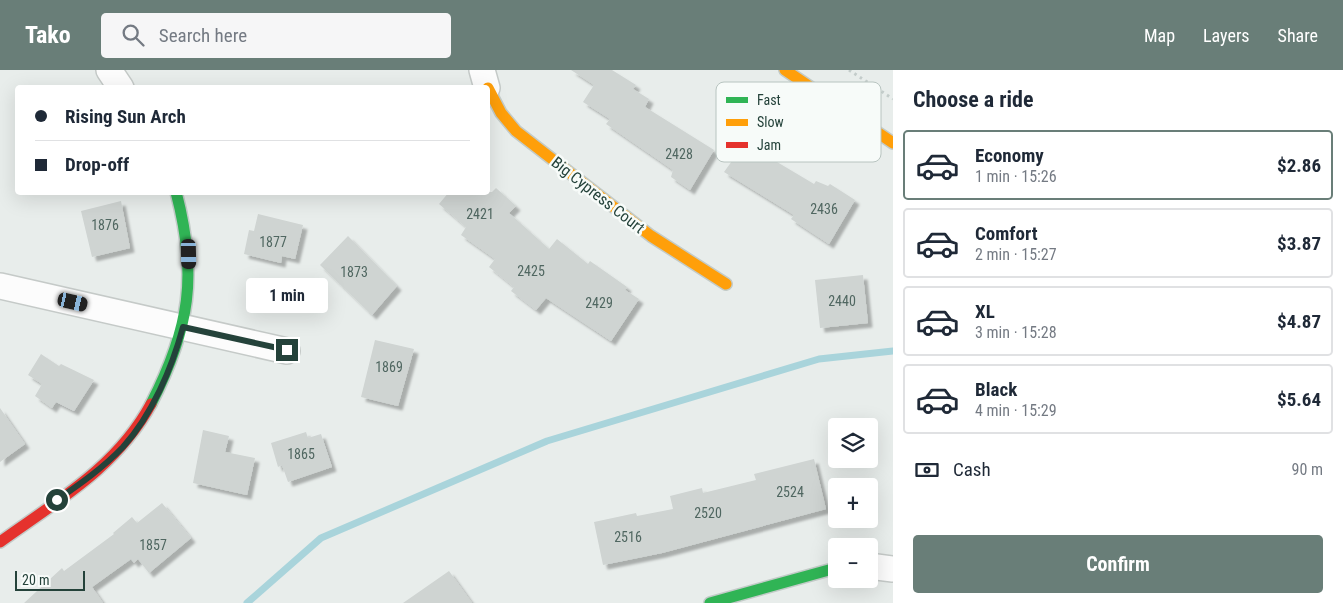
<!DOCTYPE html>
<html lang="en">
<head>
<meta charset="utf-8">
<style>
	:root { --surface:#fff; --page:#f6f6f7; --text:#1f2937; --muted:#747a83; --line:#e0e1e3; --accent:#697e78 }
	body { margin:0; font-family:"Roboto Condensed",sans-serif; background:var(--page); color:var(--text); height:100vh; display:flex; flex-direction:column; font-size:19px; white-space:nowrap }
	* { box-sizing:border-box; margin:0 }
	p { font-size:16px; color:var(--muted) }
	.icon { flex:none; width:28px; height:28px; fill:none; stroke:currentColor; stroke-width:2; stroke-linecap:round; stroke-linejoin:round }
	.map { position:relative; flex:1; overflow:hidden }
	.sheet { display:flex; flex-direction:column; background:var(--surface); width:450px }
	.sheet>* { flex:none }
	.guide { position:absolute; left:15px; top:15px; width:475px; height:110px; border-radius:5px; box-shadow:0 5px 20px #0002; display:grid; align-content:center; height:110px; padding:0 20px; background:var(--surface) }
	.tools { position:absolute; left:828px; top:348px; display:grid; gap:10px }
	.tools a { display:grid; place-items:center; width:50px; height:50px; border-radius:5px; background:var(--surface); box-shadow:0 5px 20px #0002; font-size:25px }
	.scale { position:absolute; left:15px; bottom:12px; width:70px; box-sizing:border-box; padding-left:5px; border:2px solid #24423a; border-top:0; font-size:14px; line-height:18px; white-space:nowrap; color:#24423a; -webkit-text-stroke:4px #f7fbf9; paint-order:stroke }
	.end { position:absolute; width:22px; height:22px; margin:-11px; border:6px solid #24423a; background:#fff; box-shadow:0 0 0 2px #fff }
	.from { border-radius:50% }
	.bubble { position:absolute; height:35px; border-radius:5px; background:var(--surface); box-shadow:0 5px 20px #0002; font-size:16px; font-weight:700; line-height:35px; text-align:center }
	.car { position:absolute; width:15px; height:30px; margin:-15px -8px; border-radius:6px; box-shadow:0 0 4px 1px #0007; background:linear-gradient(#222 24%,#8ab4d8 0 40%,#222 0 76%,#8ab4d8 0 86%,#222 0) }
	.guide b { display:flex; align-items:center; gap:18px; height:48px; font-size:19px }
	.guide b+b { border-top:1px solid var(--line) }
	.guide i { width:12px; height:12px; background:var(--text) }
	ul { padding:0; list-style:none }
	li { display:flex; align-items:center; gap:15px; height:70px; margin:0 10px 8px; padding:0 10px; border:2px solid var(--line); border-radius:5px }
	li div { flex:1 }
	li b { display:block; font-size:19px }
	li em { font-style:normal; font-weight:700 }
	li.active { border-color:var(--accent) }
	li>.icon { width:45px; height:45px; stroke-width:1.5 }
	h2 { padding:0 20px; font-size:22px; line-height:60px }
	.pay { display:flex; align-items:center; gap:12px; height:55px; padding:0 20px; font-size:19px }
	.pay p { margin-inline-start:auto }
	.action { display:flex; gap:10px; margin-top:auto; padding:10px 20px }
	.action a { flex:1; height:58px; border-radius:5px; background:var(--accent); color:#fff; font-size:20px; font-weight:700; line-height:58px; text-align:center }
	header { display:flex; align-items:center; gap:30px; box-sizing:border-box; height:70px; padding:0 25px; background:var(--accent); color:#fff }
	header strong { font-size:24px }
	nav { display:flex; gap:28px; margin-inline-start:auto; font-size:18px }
	.search { width:350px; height:45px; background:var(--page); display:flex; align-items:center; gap:12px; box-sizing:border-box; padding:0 18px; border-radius:5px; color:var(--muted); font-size:19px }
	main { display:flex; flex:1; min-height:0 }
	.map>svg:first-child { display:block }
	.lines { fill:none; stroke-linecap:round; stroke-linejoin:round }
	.stream { stroke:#a9d4db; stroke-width:7 }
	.building { fill:#cfd4d2; filter:url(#shadow) }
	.street-casing { stroke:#c5cac8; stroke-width:28 }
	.fast-casing { stroke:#c3cbc8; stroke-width:14 }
	.slow-casing { stroke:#c3cbc8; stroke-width:14 }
	.jam-casing { stroke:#c3cbc8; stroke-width:14 }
	.path { stroke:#c3ccca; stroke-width:3; stroke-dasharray:2.5 4; stroke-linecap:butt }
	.street { stroke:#fcfcfc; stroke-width:25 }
	.fast { stroke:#30b455; stroke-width:11 }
	.slow { stroke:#ff9f0a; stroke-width:11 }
	.jam { stroke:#e5322d; stroke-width:11 }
	.route { stroke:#24423a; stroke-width:6 }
	.labels { text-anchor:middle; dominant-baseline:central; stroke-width:5; stroke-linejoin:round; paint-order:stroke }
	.number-label { font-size:14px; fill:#506761 }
	.street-label { font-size:16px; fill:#24423a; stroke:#f7fbf9 }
	.key { fill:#f7fbf9; stroke:#b8c4c0; stroke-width:1 }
	.key-label { font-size:14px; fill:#24423a }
</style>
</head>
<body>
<header>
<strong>Tako</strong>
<div class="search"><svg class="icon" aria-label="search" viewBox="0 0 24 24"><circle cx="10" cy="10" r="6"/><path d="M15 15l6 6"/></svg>Search here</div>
<nav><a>Map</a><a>Layers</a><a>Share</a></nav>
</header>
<main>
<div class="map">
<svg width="893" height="533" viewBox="0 0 893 533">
	<defs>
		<filter id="shadow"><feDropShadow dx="4.5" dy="4.5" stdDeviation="1" flood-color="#0004"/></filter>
	</defs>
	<rect width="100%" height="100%" fill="#e8edeb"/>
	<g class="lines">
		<path class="stream" d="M 247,533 L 321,468 L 547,371 L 819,289 L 893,281"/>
	</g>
	<path class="building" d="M 571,0 L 612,0 L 636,15 L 633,19 L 649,29 L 645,37 L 714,80 L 690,120 L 671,107 L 673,100 L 606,54 L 610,49 L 583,32 L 594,15 Z
		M 745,73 L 814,114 L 816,111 L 828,116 L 830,114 L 855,130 L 829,174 L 791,149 L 794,145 L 724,102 Z
		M 496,118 L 516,136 L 509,143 L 549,179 L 557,169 L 588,194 L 590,191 L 627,217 L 625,220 L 639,229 L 611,271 L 546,228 L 536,240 L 511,221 L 514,217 L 489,197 L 495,189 L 461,165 L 466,157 L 439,134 L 449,122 L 492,122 Z
		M 121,131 L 130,178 L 92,187 L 81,141 Z
		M 258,144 L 303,155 L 295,189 L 282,186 L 281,193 L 244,184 L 249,160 L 254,161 Z
		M 348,166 L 397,216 L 372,245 L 320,195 Z
		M 863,205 L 868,253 L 820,258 L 815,210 Z
		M 375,270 L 414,279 L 398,336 L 361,327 Z
		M 41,284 L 59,296 L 61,294 L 94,310 L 74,341 L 56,332 L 52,338 L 35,326 L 42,314 L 28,305 Z
		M 0,338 L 25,374 L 0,392 Z
		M 203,360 L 229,366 L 225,382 L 255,388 L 247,425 L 193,413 Z
		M 306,362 L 308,368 L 321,364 L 332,397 L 288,412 L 282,395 L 278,397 L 271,373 Z
		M 814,389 L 826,439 L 662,483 L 603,495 L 594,452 L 636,443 L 637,446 L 673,439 L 670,426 L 702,418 L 703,423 L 756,410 L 754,404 Z
		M 162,433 L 191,468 L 149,503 L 138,489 L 134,493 L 131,489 L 92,517 L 103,533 L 24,533 L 62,498 L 64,501 L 114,464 L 113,463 L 132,447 L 137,453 Z
		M 449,501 L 472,533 L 403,533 Z"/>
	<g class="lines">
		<defs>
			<path id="street" d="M 109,0 L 121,18
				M 482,0 L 487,18
				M 0,216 L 287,281
				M 869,496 L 893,499"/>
			<path id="fast" d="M 151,334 C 190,258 198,205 176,122
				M 710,533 L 836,498"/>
			<path id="slow" d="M 785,0 L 893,73
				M 488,18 L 501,43 L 516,61 L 651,166 L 726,214"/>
			<path id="jam" d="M 0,472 C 57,431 117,397 151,334"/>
		</defs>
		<use href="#street" class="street-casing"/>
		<use href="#fast" class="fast-casing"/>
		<use href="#slow" class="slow-casing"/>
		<use href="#jam" class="jam-casing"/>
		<path class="path" d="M 849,0 L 893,29"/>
		<use href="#street" class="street"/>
		<use href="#fast" class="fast"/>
		<use href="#slow" class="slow"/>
		<use href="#jam" class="jam"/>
	</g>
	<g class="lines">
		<path class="route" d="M 57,430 C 80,414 103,398 123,377 C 152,345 172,298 183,257 L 287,280"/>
	</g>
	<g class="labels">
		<g class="number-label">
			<text x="679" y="84">2428</text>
			<text x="824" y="139">2436</text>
			<text x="480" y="144">2421</text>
			<text x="105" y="155">1876</text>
			<text x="273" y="172">1877</text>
			<text x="531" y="201">2425</text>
			<text x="354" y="202">1873</text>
			<text x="842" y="231">2440</text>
			<text x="599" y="233">2429</text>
			<text x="389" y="297">1869</text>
			<text x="301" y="384">1865</text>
			<text x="790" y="422">2524</text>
			<text x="708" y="443">2520</text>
			<text x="628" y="467">2516</text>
			<text x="153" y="475">1857</text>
		</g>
		<g class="street-label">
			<text transform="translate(598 125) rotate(38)">Big Cypress Court</text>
		</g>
	</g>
	<rect x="716" y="12" width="165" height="80" rx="8" class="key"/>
	<rect x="726" y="27" width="22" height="6" fill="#30b455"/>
	<rect x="726" y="49" width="22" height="7" fill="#ff9f0a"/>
	<rect x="726" y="72" width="22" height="6" fill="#e5322d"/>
	<g class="key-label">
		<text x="757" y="35">Fast</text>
		<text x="757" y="57">Slow</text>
		<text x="757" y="80">Jam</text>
	</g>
</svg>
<div class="tools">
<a><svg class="icon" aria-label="layers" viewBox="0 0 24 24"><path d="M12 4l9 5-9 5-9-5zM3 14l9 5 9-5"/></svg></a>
<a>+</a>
<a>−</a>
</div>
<div class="scale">20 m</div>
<i class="end from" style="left:57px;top:430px"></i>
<i class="end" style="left:287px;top:280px"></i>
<div class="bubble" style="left:246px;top:208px;width:82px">1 min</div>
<i class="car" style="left:189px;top:184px;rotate:179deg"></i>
<i class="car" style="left:73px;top:232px;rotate:103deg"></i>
<div class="guide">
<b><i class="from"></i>Rising Sun Arch</b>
<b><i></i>Drop-off</b>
</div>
</div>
<section class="sheet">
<h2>Choose a ride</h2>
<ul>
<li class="active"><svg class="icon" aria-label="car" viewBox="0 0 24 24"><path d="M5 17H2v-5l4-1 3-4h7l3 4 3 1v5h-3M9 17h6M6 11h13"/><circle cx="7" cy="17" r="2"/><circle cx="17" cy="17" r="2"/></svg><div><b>Economy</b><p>1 min · 15:26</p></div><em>$2.86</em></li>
<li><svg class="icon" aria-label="car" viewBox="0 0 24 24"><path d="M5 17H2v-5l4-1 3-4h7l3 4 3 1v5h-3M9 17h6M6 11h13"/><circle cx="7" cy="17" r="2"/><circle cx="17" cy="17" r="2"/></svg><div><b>Comfort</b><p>2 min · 15:27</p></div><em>$3.87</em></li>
<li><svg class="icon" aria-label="car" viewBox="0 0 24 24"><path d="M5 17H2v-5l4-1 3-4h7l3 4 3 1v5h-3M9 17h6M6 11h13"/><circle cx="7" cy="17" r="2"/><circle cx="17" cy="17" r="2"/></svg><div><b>XL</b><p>3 min · 15:28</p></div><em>$4.87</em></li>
<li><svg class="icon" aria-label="car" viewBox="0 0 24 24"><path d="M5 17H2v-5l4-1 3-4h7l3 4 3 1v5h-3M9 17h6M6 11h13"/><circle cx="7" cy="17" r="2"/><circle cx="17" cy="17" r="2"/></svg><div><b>Black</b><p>4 min · 15:29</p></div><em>$5.64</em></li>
</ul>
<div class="pay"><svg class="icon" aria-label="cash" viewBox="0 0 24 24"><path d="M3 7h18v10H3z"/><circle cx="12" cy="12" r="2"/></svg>Cash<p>90 m</p></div>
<div class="action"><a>Confirm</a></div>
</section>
</main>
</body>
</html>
